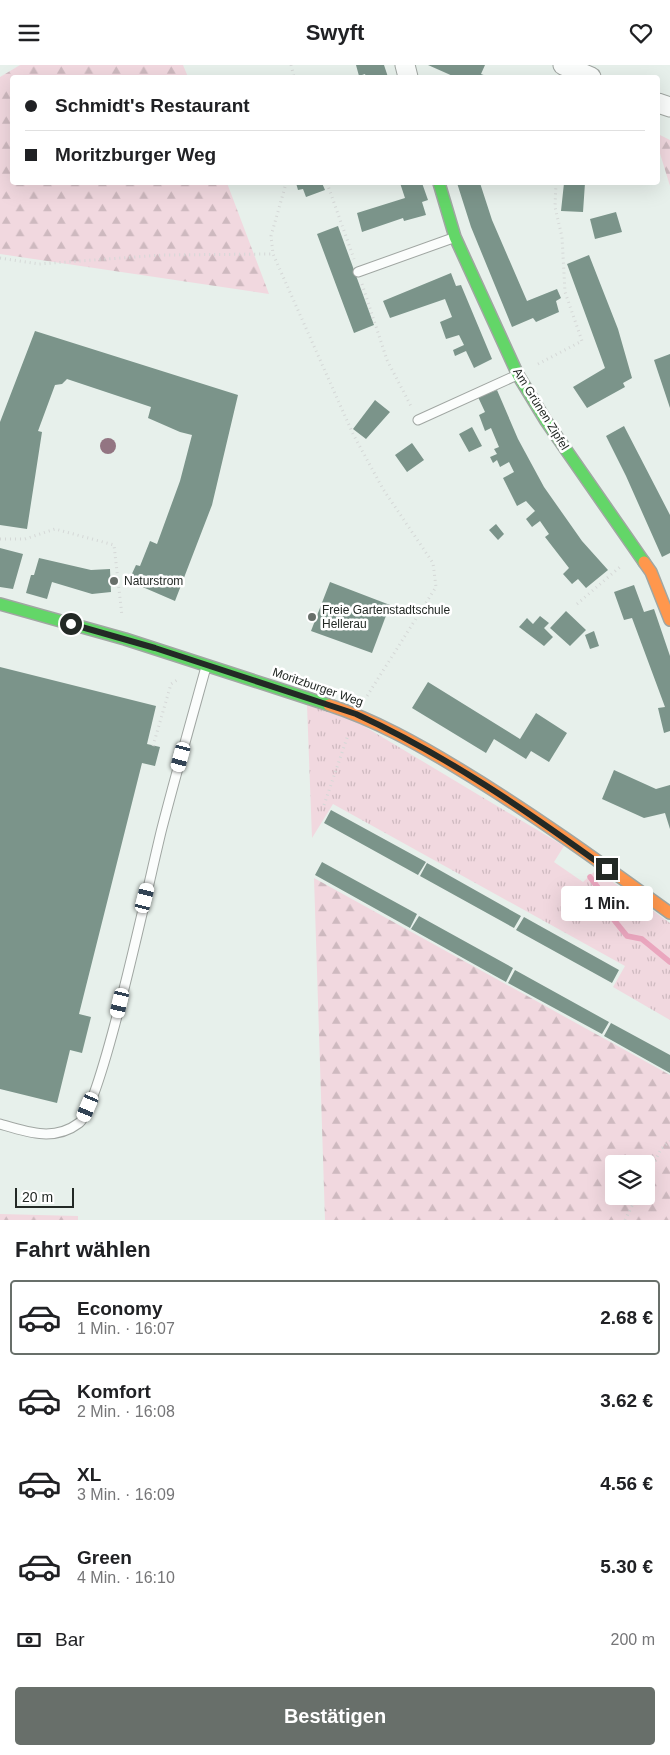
<!DOCTYPE html>
<html lang="de">
<head>
<meta charset="utf-8">
<style>
	:root { --surface:#fff; --page:#f2f2f2; --text:#202124; --muted:#757577; --line:#e0e0e0; --accent:#686f6a }
	body { margin:0; font-family:Helvetica,sans-serif; background:var(--page); color:var(--text); height:100vh; display:flex; flex-direction:column; font-size:19px; white-space:nowrap }
	* { box-sizing:border-box; margin:0 }
	p { font-size:16px; color:var(--muted) }
	.icon { flex:none; width:28px; height:28px; fill:none; stroke:currentColor; stroke-width:2; stroke-linecap:round; stroke-linejoin:round }
	.map { position:relative; height:1155px; overflow:hidden }
	.sheet { display:flex; flex-direction:column; background:var(--surface); flex:1 }
	.sheet>* { flex:none }
	.guide { position:absolute; left:10px; top:10px; width:650px; height:110px; border-radius:5px; box-shadow:0 5px 20px #0002; display:grid; align-content:center; height:110px; padding:0 15px; background:var(--surface) }
	.tools { position:absolute; left:605px; top:1090px; display:grid; gap:10px }
	.tools a { display:grid; place-items:center; width:50px; height:50px; border-radius:5px; background:var(--surface); box-shadow:0 5px 20px #0002; font-size:25px }
	.scale { position:absolute; left:15px; bottom:12px; width:59px; box-sizing:border-box; padding-left:5px; border:2px solid #232925; border-top:0; font-size:14px; line-height:18px; white-space:nowrap; color:#232925; -webkit-text-stroke:4px #fff; paint-order:stroke }
	.end { position:absolute; width:22px; height:22px; margin:-11px; border:6px solid #232925; background:#fff; box-shadow:0 0 0 2px #fff }
	.from { border-radius:50% }
	.bubble { position:absolute; height:35px; border-radius:5px; background:var(--surface); box-shadow:0 5px 20px #0002; font-size:16px; font-weight:800; line-height:35px; text-align:center }
	.car { position:absolute; width:15px; height:30px; margin:-15px -8px; border-radius:6px; box-shadow:0 0 4px 1px #0007; background:linear-gradient(#fff 24%,#345 0 40%,#fff 0 76%,#345 0 86%,#fff 0) }
	.guide b { display:flex; align-items:center; gap:18px; height:48px; font-size:19px }
	.guide b+b { border-top:1px solid var(--line) }
	.guide i { width:12px; height:12px; background:var(--text) }
	ul { padding:0; list-style:none }
	li { display:flex; align-items:center; gap:15px; height:75px; margin:0 10px 8px; padding:0 5px; border:2px solid transparent; border-radius:5px }
	li div { flex:1 }
	li b { display:block; font-size:19px }
	li em { font-style:normal; font-weight:800 }
	li.active { border-color:var(--accent) }
	li>.icon { width:45px; height:45px; stroke-width:1.5 }
	h2 { padding:0 15px; font-size:22px; line-height:60px }
	.pay { display:flex; align-items:center; gap:12px; height:55px; padding:0 15px; font-size:19px }
	.pay p { margin-inline-start:auto }
	.button { display:flex; gap:10px; margin-top:auto; padding:10px 15px }
	.button a { flex:1; height:58px; border-radius:5px; background:var(--accent); color:#fff; font-size:20px; font-weight:800; line-height:58px; text-align:center }
	header { display:flex; justify-content:space-between; align-items:center; height:65px; padding:0 15px; background:var(--surface); font-size:22px; font-weight:800 }
	.map>svg:first-child { display:block }
	.grass { fill:url(#grass-tufts) }
	.forest { fill:url(#forest-firs); fill-rule:evenodd }
	.lines { fill:none; stroke-linecap:round; stroke-linejoin:round }
	.stream { stroke:#eaa6be; stroke-width:5.5 }
	.building { fill:#7b948a }
	.lane-casing { stroke:#a0a6a2; stroke-width:11 }
	.street-casing { stroke:#a0a6a2; stroke-width:21 }
	.fast-casing { stroke:#a0a6a2; stroke-width:14 }
	.slow-casing { stroke:#a0a6a2; stroke-width:14 }
	.path { stroke:#d5d8d7; stroke-width:3; stroke-dasharray:1 4; stroke-linecap:butt }
	.lane { stroke:#fbfdfc; stroke-width:9 }
	.street { stroke:#fbfdfc; stroke-width:19 }
	.fast { stroke:#63d668; stroke-width:11 }
	.slow { stroke:#ff974d; stroke-width:11 }
	.tree { fill:#937582 }
	.route { stroke:#232925; stroke-width:6 }
	.poi-dot { fill:#686f6a; stroke:#fff; stroke-width:2 }
	.labels { text-anchor:middle; dominant-baseline:central; stroke-width:5; stroke-linejoin:round; paint-order:stroke }
	.street-label { font-size:12px; fill:#232925; stroke:#fff }
	.poi-label { font-size:12px; fill:#232925; stroke:#fff; text-anchor:start }
</style>
</head>
<body>
<header><svg class="icon" aria-label="menu" viewBox="0 0 24 24"><path d="M4 6h16M4 12h16M4 18h16"/></svg>Swyft<svg class="icon" aria-label="heart" viewBox="0 0 24 24"><path d="M12 20l-8-8c-3-5 5-10 8-4 3-6 11-1 8 4z"/></svg></header>
<div class="map">
<svg width="670" height="1155" viewBox="0 0 670 1155">
	<defs>
		<pattern id="grass-tufts" width="24" height="20" patternUnits="userSpaceOnUse" patternTransform="scale(1.25)"><rect width="24" height="20" fill="#f1d8df"/><path d="M3 7l-1-3M5 7V3M7 7l1-3M15 17l-1-3M17 17v-4M19 17l1-3" fill="none" stroke="#ceb9bf"/></pattern>
		<pattern id="forest-firs" width="22" height="20" patternUnits="userSpaceOnUse" patternTransform="scale(1.25)"><rect width="22" height="20" fill="#f1d8df"/><path d="M5 1l3.5 6h-7zM16 11l3.5 6h-7z" fill="#ceb9bf"/></pattern>
	</defs>
	<rect width="100%" height="100%" fill="#e7f0eb"/>
	<path class="grass" d="M 307,640 L 357,657 L 564,781 L 554,797 L 583,817 L 596,805 L 670,858 L 670,955 L 613,922 L 625,901 L 333,739 L 312,773 Z"/>
	<path class="forest" d="M 20,0 L 183,0 L 188,12 L 12,12 L 12,118 L 227,118 L 269,229 L 0,189 L 0,12 Z
		M 658,69 L 670,75 L 670,121 L 658,82 Z
		M 314,813 L 670,1010 L 670,1155 L 325,1155 ZM 614,1099 L 646,1099 L 646,1131 L 614,1131 Z
		M 0,1149 L 78,1151 L 78,1155 L 0,1155 Z"/>
	<g class="lines">
		<path class="stream" d="M 590,812 L 599,824 L 597,834 L 627,871 L 642,874 L 670,897"/>
	</g>
	<path class="building" d="M 356,0 L 384,0 L 388,12 L 366,12 L 365,9 L 359,11 Z
		M 428,0 L 485,0 L 481,9 L 489,12 L 455,12 Z
		M 296,118 L 322,118 L 325,125 L 306,132 L 303,124 L 298,125 Z
		M 400,118 L 422,118 L 428,135 L 422,137 L 426,150 L 404,156 L 403,153 L 362,167 L 357,148 L 405,133 Z
		M 457,118 L 480,118 L 492,155 L 527,236 L 557,224 L 561,233 L 556,236 L 559,247 L 536,257 L 533,253 L 512,262 L 471,162 Z
		M 564,118 L 585,118 L 583,147 L 561,146 Z
		M 616,147 L 622,167 L 595,174 L 590,154 Z
		M 338,161 L 374,260 L 354,268 L 317,169 Z
		M 589,190 L 618,264 L 632,313 L 623,318 L 625,322 L 587,343 L 573,322 L 605,303 L 567,199 Z
		M 451,208 L 456,221 L 461,220 L 492,294 L 474,303 L 466,286 L 455,291 L 453,285 L 464,280 L 459,270 L 446,274 L 440,257 L 452,252 L 445,234 L 390,253 L 383,236 Z
		M 35,266 L 238,330 L 212,440 L 175,536 L 131,517 L 130,513 L 136,500 L 140,501 L 150,476 L 157,479 L 180,416 L 192,370 L 180,367 L 148,353 L 151,342 L 67,314 L 62,319 L 55,320 L 38,366 L 42,367 L 27,464 L 0,460 L 0,357 Z
		M 670,289 L 670,343 L 654,295 Z
		M 497,325 L 518,374 L 544,422 L 582,476 L 608,505 L 586,523 L 578,514 L 572,519 L 563,509 L 569,503 L 545,472 L 549,469 L 540,456 L 532,462 L 526,454 L 535,446 L 526,436 L 517,441 L 503,413 L 514,407 L 509,397 L 500,402 L 497,395 L 493,398 L 490,392 L 497,389 L 494,384 L 499,382 L 491,363 L 485,366 L 479,350 L 485,347 L 478,332 Z
		M 375,335 L 390,347 L 366,374 L 353,364 Z
		M 624,361 L 670,450 L 670,488 L 662,492 L 626,411 L 606,371 Z
		M 472,362 L 482,381 L 469,387 L 459,369 Z
		M 412,378 L 424,395 L 407,407 L 395,390 Z
		M 496,459 L 504,469 L 498,475 L 489,465 Z
		M 0,483 L 23,489 L 13,524 L 0,522 Z
		M 39,493 L 91,505 L 110,504 L 111,527 L 92,529 L 52,517 L 47,534 L 26,528 L 31,510 L 34,510 Z
		M 330,517 L 390,540 L 372,588 L 311,566 Z
		M 634,520 L 644,547 L 654,544 L 670,591 L 670,666 L 664,668 L 658,643 L 665,642 L 632,553 L 624,555 L 614,527 Z
		M 566,546 L 586,565 L 570,581 L 550,563 Z
		M 540,551 L 549,558 L 544,563 L 553,572 L 544,581 L 519,562 L 527,553 L 533,559 Z
		M 594,566 L 599,581 L 590,584 L 585,570 Z
		M 0,602 L 156,641 L 147,679 L 160,682 L 155,701 L 142,698 L 79,949 L 91,952 L 82,988 L 70,985 L 57,1038 L 0,1024 Z
		M 428,617 L 520,674 L 536,648 L 567,668 L 549,697 L 531,686 L 526,694 L 494,674 L 486,688 L 412,643 Z
		M 614,705 L 656,724 L 670,720 L 670,764 L 665,748 L 644,753 L 602,734 Z
		M 331,745 L 426,797 L 418,810 L 324,758 Z
		M 322,797 L 417,849 L 410,863 L 315,810 Z
		M 427,798 L 521,851 L 514,863 L 420,811 Z
		M 419,851 L 513,903 L 506,917 L 411,864 Z
		M 524,852 L 619,905 L 612,918 L 516,865 Z
		M 515,905 L 609,957 L 602,969 L 508,918 Z
		M 611,958 L 670,990 L 670,1008 L 604,971 Z"/>
	<g class="lines">
		<defs>
			<path id="lane" d="M 358,207 L 453,173
				M 418,355 L 515,311
				M 0,1059 C 27,1067 54,1077 79,1058 C 102,1040 151,806 162,763 C 176,709 191,656 206,602"/>
			<path id="street" d="M 405,0 L 408,12
				M 563,0 L 591,12
				M 658,38 L 670,42"/>
			<path id="fast" d="M 439,118 L 455,172 L 518,310 L 546,356 L 644,497
				M 0,539 L 125,574 L 329,640"/>
			<path id="slow" d="M 644,497 L 651,507 L 670,555
				M 329,640 C 375,655 418,679 459,704 C 532,748 601,798 670,848"/>
		</defs>
		<use href="#lane" class="lane-casing"/>
		<use href="#street" class="street-casing"/>
		<use href="#fast" class="fast-casing"/>
		<use href="#slow" class="slow-casing"/>
		<path class="path" d="M 291,0 L 294,12
			M 288,118 L 285,122 L 271,171 L 273,189 L 353,369 L 383,424 L 433,498 L 436,522 L 367,631
			M 327,118 L 354,194
			M 0,193 L 39,199 L 162,190 L 273,189
			M 362,219 L 387,295 L 412,343
			M 538,299 L 582,276 L 565,227 L 562,172 L 555,142 L 556,118
			M 0,474 L 25,474 L 55,464 L 114,480 L 122,551
			M 577,539 L 620,502
			M 153,681 L 171,619 L 177,615
			M 324,740 L 348,670
			M 646,1114 L 661,1084 L 670,1076
			M 625,1155 L 637,1131"/>
		<use href="#lane" class="lane"/>
		<use href="#street" class="street"/>
		<use href="#fast" class="fast"/>
		<use href="#slow" class="slow"/>
	</g>
	<circle class="tree" cx="108" cy="381" r="8"/>
	<g class="lines">
		<path class="route" d="M 71,559 L 155,583 L 356,649 C 446,690 527,746 607,804"/>
	</g>
	<g class="poi-dot">
		<circle cx="114" cy="516" r="5"/>
		<circle cx="312" cy="552" r="5"/>
	</g>
	<g class="labels">
		<g class="street-label">
			<text transform="translate(541 344) rotate(58)">Am Grünen Zipfel</text>
			<text transform="translate(318 622) rotate(19)">Moritzburger Weg</text>
		</g>
		<g class="poi-label">
			<text x="124" y="516">Naturstrom</text>
			<text x="322" y="545">Freie Gartenstadtschule<tspan x="322" dy="14">Hellerau</tspan></text>
		</g>
	</g>
</svg>
<div class="tools">
<a><svg class="icon" aria-label="layers" viewBox="0 0 24 24"><path d="M12 4l9 5-9 5-9-5zM3 14l9 5 9-5"/></svg></a>
</div>
<div class="scale">20 m</div>
<i class="end from" style="left:71px;top:559px"></i>
<i class="end" style="left:607px;top:804px"></i>
<div class="bubble" style="left:561px;top:821px;width:92px">1 Min.</div>
<i class="car" style="left:181px;top:692px;rotate:195deg"></i>
<i class="car" style="left:145px;top:833px;rotate:14deg"></i>
<i class="car" style="left:120px;top:938px;rotate:193deg"></i>
<i class="car" style="left:88px;top:1042px;rotate:203deg"></i>
<div class="guide">
<b><i class="from"></i>Schmidt's Restaurant</b>
<b><i></i>Moritzburger Weg</b>
</div>
</div>
<section class="sheet">
<h2>Fahrt wählen</h2>
<ul>
<li class="active"><svg class="icon" aria-label="car" viewBox="0 0 24 24"><path d="M5 17H2v-5l4-1 3-4h7l3 4 3 1v5h-3M9 17h6M6 11h13"/><circle cx="7" cy="17" r="2"/><circle cx="17" cy="17" r="2"/></svg><div><b>Economy</b><p>1 Min. · 16:07</p></div><em>2.68 €</em></li>
<li><svg class="icon" aria-label="car" viewBox="0 0 24 24"><path d="M5 17H2v-5l4-1 3-4h7l3 4 3 1v5h-3M9 17h6M6 11h13"/><circle cx="7" cy="17" r="2"/><circle cx="17" cy="17" r="2"/></svg><div><b>Komfort</b><p>2 Min. · 16:08</p></div><em>3.62 €</em></li>
<li><svg class="icon" aria-label="car" viewBox="0 0 24 24"><path d="M5 17H2v-5l4-1 3-4h7l3 4 3 1v5h-3M9 17h6M6 11h13"/><circle cx="7" cy="17" r="2"/><circle cx="17" cy="17" r="2"/></svg><div><b>XL</b><p>3 Min. · 16:09</p></div><em>4.56 €</em></li>
<li><svg class="icon" aria-label="car" viewBox="0 0 24 24"><path d="M5 17H2v-5l4-1 3-4h7l3 4 3 1v5h-3M9 17h6M6 11h13"/><circle cx="7" cy="17" r="2"/><circle cx="17" cy="17" r="2"/></svg><div><b>Green</b><p>4 Min. · 16:10</p></div><em>5.30 €</em></li>
</ul>
<div class="pay"><svg class="icon" aria-label="cash" viewBox="0 0 24 24"><path d="M3 7h18v10H3z"/><circle cx="12" cy="12" r="2"/></svg>Bar<p>200 m</p></div>
<div class="button"><a>Bestätigen</a></div>
</section>
</body>
</html>
